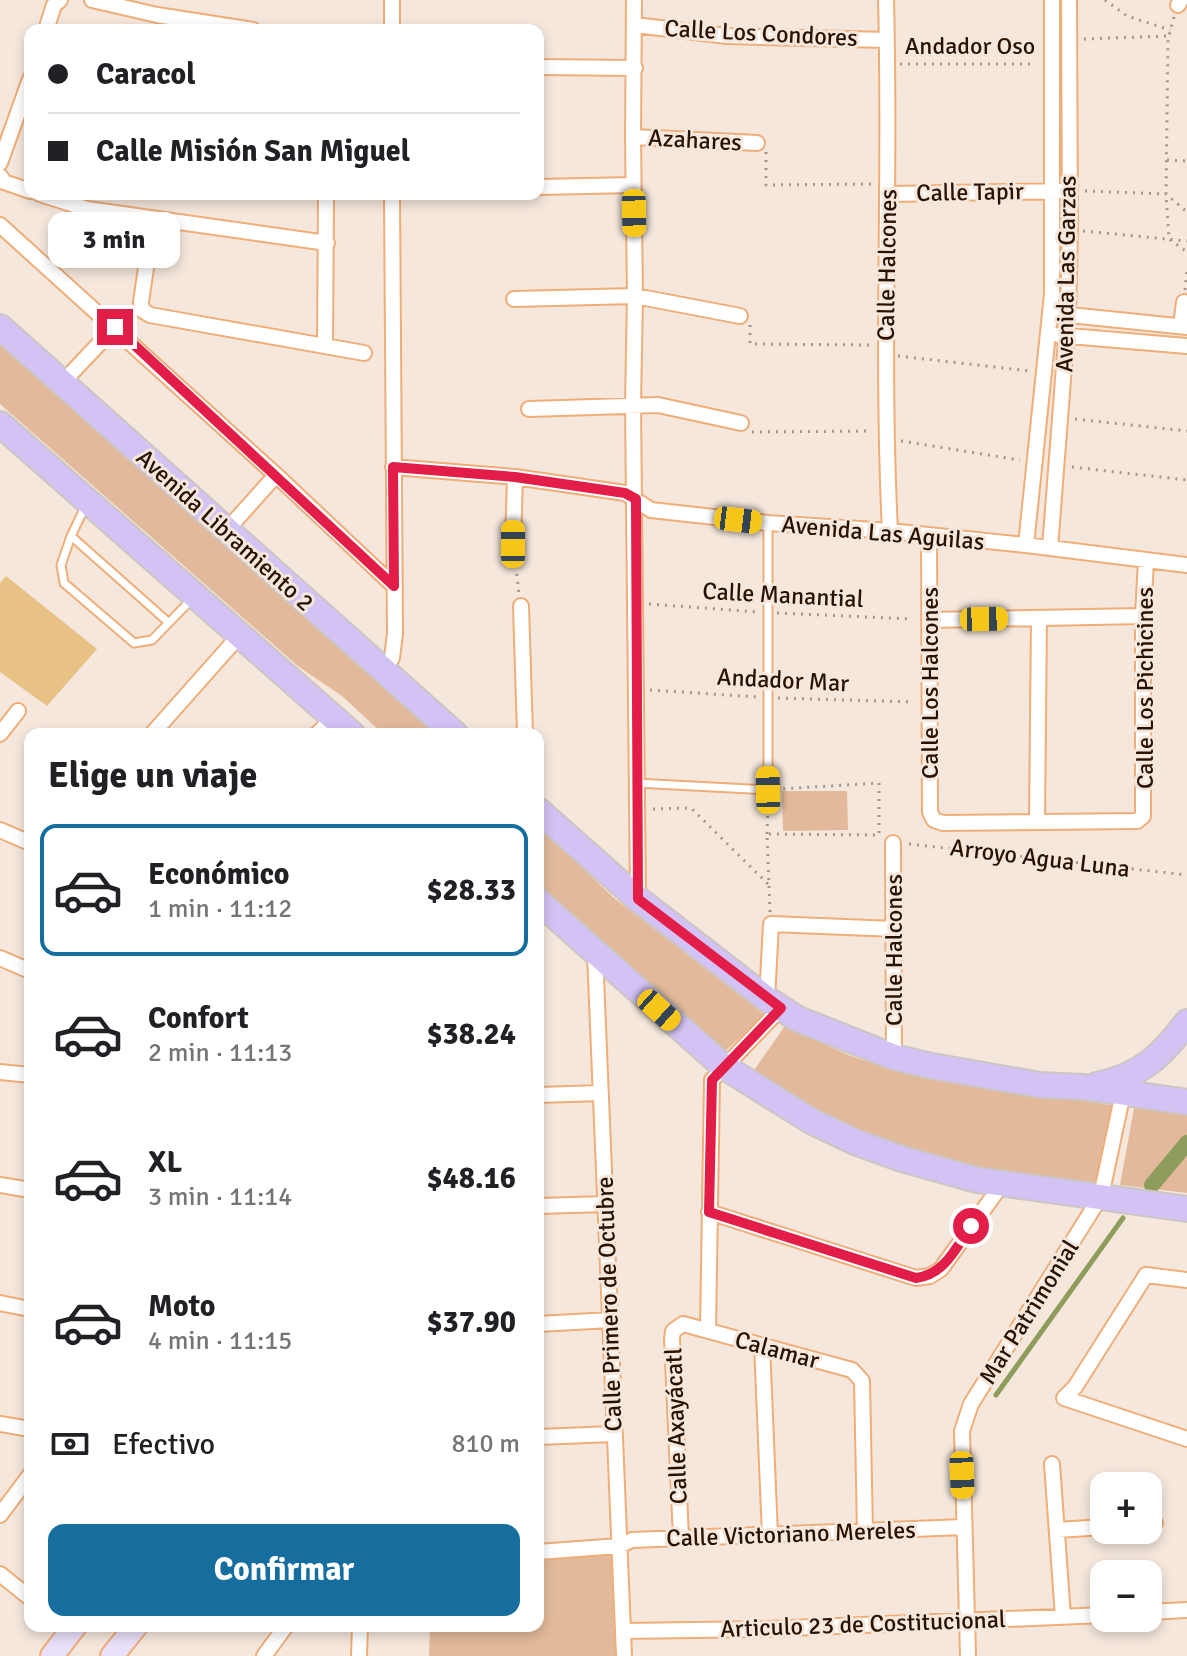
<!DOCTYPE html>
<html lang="es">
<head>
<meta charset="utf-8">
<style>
	:root { --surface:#fff; --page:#f2f2f2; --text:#202124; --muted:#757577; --line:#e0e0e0; --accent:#156e9e }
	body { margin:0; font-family:Signika,sans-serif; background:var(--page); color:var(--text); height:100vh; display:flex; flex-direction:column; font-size:30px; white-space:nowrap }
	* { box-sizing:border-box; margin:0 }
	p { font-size:26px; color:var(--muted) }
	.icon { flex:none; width:44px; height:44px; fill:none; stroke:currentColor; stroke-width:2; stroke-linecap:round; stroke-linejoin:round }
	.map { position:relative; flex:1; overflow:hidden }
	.panel { position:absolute; left:24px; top:728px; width:520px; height:904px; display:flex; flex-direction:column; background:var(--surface); border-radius:16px; box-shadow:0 4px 12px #0003 }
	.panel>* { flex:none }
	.guide { position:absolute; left:24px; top:24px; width:520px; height:176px; border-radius:16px; box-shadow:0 4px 12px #0003; display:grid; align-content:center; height:176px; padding:0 24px; background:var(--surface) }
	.controls { position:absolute; left:1090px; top:1472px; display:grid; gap:16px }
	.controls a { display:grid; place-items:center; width:72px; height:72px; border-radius:16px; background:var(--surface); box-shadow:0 4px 12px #0003; font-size:40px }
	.end { position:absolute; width:36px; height:36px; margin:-18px; border:10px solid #e11d48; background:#fff; box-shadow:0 0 0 4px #fff }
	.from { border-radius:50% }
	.bubble { position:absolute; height:56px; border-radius:16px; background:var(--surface); box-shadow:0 4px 12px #0003; font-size:26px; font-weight:800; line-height:56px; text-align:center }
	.car { position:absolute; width:24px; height:48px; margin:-24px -12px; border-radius:10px; box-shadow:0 0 6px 2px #0007; background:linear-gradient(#f5c518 24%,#345 0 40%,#f5c518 0 76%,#345 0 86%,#f5c518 0) }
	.guide b { display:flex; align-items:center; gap:28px; height:76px; font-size:30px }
	.guide b+b { border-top:2px solid var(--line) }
	.guide i { width:20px; height:20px; background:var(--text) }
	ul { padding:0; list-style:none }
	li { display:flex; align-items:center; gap:24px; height:132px; margin:0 16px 12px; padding:0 8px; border:4px solid transparent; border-radius:16px }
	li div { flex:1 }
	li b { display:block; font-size:30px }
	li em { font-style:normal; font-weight:800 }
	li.selected { border-color:var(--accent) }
	li>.icon { width:72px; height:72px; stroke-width:1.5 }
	h2 { padding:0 24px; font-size:36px; line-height:96px }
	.pay { display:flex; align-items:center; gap:20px; height:88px; padding:0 24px; font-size:30px }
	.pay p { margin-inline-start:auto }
	.cta { display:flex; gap:16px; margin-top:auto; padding:16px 24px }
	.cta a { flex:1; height:92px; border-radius:16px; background:var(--accent); color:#fff; font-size:32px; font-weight:800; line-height:92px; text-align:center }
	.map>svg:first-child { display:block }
	.green { fill:#e2ba9b }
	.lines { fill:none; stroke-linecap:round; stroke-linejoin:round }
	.stream { stroke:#8f9d5c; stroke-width:5 }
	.canal { stroke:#8f9d5c; stroke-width:16 }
	.building { fill:#e8c285 }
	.lane-casing { stroke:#efad78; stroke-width:11 }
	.street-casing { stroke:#efad78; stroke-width:18 }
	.secondary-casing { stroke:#efad78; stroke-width:26 }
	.primary-casing { stroke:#ccc6c2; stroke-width:28 }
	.path { stroke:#a79587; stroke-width:3; stroke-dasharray:2 6; stroke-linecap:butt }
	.lane { stroke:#fff; stroke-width:7 }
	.street { stroke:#fff; stroke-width:14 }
	.secondary { stroke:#e9e0f9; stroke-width:22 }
	.primary { stroke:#d3c2f4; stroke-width:24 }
	.route { stroke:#e11d48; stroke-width:10 }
	.labels { text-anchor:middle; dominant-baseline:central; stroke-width:6; stroke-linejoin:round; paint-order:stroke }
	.street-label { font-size:24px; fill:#2a1200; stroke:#f5e7dc }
</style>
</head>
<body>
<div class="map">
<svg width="1187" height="1656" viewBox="0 0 1187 1656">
	<rect width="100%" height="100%" fill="#f5e7dc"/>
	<path class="green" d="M 0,332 L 437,732 L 435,734 L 383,734 L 342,696 L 299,667 L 0,404 Z
		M 782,791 L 847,791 L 848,830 L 783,831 Z
		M 538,826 L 614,898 L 765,1015 L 723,1053 L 538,892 Z
		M 787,1023 C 813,1038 840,1054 870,1062 C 949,1086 1035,1093 1117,1106 L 1101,1187 L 942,1164 L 854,1135 L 750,1076 Z
		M 1135,1103 L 1187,1110 L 1187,1193 L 1120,1185 Z
		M 620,1555 L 624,1656 L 429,1656 L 430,1626 L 538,1626 L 538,1560 Z"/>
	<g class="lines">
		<path class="stream" d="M 996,1395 L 1123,1218"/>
		<path class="canal" d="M 1152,1185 L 1187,1143"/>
	</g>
	<path class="building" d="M 6,576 L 97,649 L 47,706 L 0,672 L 0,583 Z"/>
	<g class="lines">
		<defs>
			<path id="lane" d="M 85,507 L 71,536 L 61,565 L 64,583 L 134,643 L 152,640 L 191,600
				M 71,536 L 168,622
				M 636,783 L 768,790 L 768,524"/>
			<path id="street" d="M 92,0 L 157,15 L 253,30
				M 634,0 L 633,137 L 635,296 L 633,405 L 638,899
				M 886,0 C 891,177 881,354 890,531
				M 1178,5 L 1181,0
				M 635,25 L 727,36 L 887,40
				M 46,30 L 54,5 L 60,0
				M 392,30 L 392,0
				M 538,67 L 635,68
				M 633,137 L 757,143
				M 0,163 L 30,79
				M 0,176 L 4,182 L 30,191
				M 538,187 L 633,185
				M 40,194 L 87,209 L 327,243
				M 889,194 L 1061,191
				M 153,220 L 141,302 L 142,310 L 150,315 L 364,353
				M 0,225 L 276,475 L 394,586
				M 514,299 L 635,296 L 740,316
				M 1060,314 L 1187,327
				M 1181,326 L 1184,302
				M 1058,335 L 1187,346
				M 325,345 L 326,194
				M 62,383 L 115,327
				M 529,409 L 658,405 L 741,423
				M 393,467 L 515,477 L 625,493 L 651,510 L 768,523 L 890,531 L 1026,545 L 1187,565
				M 226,531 L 276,475
				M 929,536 L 930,812 L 934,820 L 943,823 L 1137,821 L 1143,816 L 1143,616 L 1146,560
				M 513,544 L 515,477
				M 1026,545 L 1052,294 L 1052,0
				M 1050,548 L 1068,315 L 1070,229 L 1069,0
				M 521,606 L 525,734
				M 929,620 L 1143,616
				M 382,670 L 392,658 L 395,633 L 392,194
				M 0,734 L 18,711
				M 152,734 L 239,636
				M 317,734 L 333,718
				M 1037,821 L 1039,618
				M 0,830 L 30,843
				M 893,843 L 894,1057
				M 595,953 L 624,1656
				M 0,958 L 30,971
				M 767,999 L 771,924 L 895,929
				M 0,1072 L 30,1075
				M 538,1095 L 601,1093
				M 0,1185 L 30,1190
				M 538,1206 L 606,1204
				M 709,1212 L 916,1278 L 930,1276 L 941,1269 L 1002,1184
				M 1187,1280 L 1146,1275 L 1075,1387 L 1064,1398 L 1187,1439
				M 0,1303 L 30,1309
				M 538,1324 L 611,1320
				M 708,1331 L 712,1080 L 781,1008
				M 762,1345 L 770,1536
				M 0,1424 L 30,1429
				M 538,1437 L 613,1434
				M 1052,1464 L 1063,1617
				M 0,1515 L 30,1475
				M 1148,1523 L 1155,1523
				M 1057,1530 L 1104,1527
				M 681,1538 L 672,1339 L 673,1331 L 683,1324 L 852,1370 L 862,1381 L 865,1531
				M 538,1552 L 619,1546 L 632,1540 L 964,1527
				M 0,1574 L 30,1598
				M 1148,1612 L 1187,1610
				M 623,1631 L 766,1629 L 1104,1615
				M 264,1656 L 286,1626
				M 359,1656 L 360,1626
				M 968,1656 L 962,1431 L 971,1404 L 1101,1196 L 1123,1093"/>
			<path id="secondary" d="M 52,1656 L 75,1626
				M 112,1656 L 136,1626"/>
			<path id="primary" d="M 0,327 L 455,734
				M 0,424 L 352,734
				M 538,810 L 638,899 L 767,999 L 798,1019 L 894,1057 L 932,1066 L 1040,1085 L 1084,1087 L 1187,1102
				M 538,901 L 723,1066 L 811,1121 L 855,1142 L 902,1159 L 977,1180 L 1187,1209
				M 1097,1085 C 1140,1076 1161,1057 1187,1022"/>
		</defs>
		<use href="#lane" class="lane-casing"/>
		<use href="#street" class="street-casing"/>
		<use href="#secondary" class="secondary-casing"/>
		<use href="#primary" class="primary-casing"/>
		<path class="path" d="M 1105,0 L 1127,16 L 1170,30
			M 1174,17 L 1168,39 L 1166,194 L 1169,239 L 1187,252
			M 1084,39 L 1169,36
			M 900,64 L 1036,64
			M 766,152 L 766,185 L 873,184
			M 1167,160 L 1187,161
			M 1085,191 L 1166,194 L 1187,212
			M 1083,231 L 1187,241
			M 1185,290 L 1187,270
			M 750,325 L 750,344 L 871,345
			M 898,356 L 1030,371
			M 1075,419 L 1187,431
			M 752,432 L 872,431
			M 901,441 L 1020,460
			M 1072,467 L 1187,480
			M 515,558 L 519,594
			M 649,604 L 758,612
			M 777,613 L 913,619
			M 650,690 L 758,697
			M 778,698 L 914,702
			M 653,809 L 691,808 L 769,885
			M 767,834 L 768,801
			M 909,844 L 1187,875
			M 770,912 L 767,834 L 879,835 L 879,783 L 780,789"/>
		<use href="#lane" class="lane"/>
		<use href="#street" class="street"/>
		<use href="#secondary" class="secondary"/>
		<use href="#primary" class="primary"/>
	</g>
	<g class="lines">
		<path class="route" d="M 115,327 L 394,586 L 393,467 L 515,477 L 625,493 L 636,499 L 638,899 L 781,1008 L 712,1080 L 709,1212 L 916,1278 C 945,1274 956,1248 971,1226"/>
	</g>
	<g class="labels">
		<g class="street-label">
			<text transform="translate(761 33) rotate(3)">Calle Los Condores</text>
			<text x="970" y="46">Andador Oso</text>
			<text transform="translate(695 140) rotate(3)">Azahares</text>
			<text transform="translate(970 192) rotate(-1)">Calle Tapir</text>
			<text transform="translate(887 265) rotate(-89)">Calle Halcones</text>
			<text transform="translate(1066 274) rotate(-89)">Avenida Las Garzas</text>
			<text transform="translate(225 530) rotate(42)">Avenida Libramiento 2</text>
			<text transform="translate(883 533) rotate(5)">Avenida Las Aguilas</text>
			<text transform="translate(783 595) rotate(3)">Calle Manantial</text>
			<text transform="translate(783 680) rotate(3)">Andador Mar</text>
			<text transform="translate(930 683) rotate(-90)">Calle Los Halcones</text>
			<text transform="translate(1145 688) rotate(-90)">Calle Los Pichicines</text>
			<text transform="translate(1040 858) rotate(7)">Arroyo Agua Luna</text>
			<text transform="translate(894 950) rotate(-90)">Calle Halcones</text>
			<text transform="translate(609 1304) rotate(-92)">Calle Primero de Octubre</text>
			<text transform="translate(1029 1312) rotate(-58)">Mar Patrimonial</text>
			<text transform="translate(777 1350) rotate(15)">Calamar</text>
			<text transform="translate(676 1426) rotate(-92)">Calle Axayácatl</text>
			<text transform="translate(791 1534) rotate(-2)">Calle Victoriano Mereles</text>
			<text transform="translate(863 1624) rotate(-2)">Articulo 23 de Costitucional</text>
		</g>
	</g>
</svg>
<div class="controls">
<a>+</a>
<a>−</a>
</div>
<i class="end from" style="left:971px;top:1226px"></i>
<i class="end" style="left:115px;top:327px"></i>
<div class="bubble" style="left:48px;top:212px;width:132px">3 min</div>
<i class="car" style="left:634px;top:213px;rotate:179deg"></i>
<i class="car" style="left:738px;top:520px;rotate:97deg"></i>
<i class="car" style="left:513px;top:544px;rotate:0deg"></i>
<i class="car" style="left:984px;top:619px;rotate:89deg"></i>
<i class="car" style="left:768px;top:790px;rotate:359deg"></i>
<i class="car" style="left:659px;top:1010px;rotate:132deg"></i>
<i class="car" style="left:962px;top:1475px;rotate:178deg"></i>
<div class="guide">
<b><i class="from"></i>Caracol</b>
<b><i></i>Calle Misión San Miguel</b>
</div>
<section class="panel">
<h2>Elige un viaje</h2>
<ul>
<li class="selected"><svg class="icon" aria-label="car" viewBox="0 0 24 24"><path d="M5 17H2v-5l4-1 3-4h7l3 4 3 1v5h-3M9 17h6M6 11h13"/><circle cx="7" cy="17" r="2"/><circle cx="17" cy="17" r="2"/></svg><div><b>Económico</b><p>1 min · 11:12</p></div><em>$28.33</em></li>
<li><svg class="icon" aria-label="car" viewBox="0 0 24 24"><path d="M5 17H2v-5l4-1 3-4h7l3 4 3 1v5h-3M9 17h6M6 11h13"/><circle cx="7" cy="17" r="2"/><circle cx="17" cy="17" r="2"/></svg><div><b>Confort</b><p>2 min · 11:13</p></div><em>$38.24</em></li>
<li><svg class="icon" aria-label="car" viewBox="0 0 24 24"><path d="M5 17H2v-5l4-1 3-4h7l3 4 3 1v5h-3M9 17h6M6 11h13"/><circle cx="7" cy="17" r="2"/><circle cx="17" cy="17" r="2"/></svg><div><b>XL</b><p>3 min · 11:14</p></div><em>$48.16</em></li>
<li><svg class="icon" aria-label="car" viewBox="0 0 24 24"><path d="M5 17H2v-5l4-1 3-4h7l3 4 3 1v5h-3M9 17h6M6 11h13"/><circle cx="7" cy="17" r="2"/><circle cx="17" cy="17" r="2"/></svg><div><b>Moto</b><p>4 min · 11:15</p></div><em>$37.90</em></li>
</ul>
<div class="pay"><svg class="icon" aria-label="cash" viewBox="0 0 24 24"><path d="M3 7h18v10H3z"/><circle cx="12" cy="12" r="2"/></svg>Efectivo<p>810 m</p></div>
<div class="cta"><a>Confirmar</a></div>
</section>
</div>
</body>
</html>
